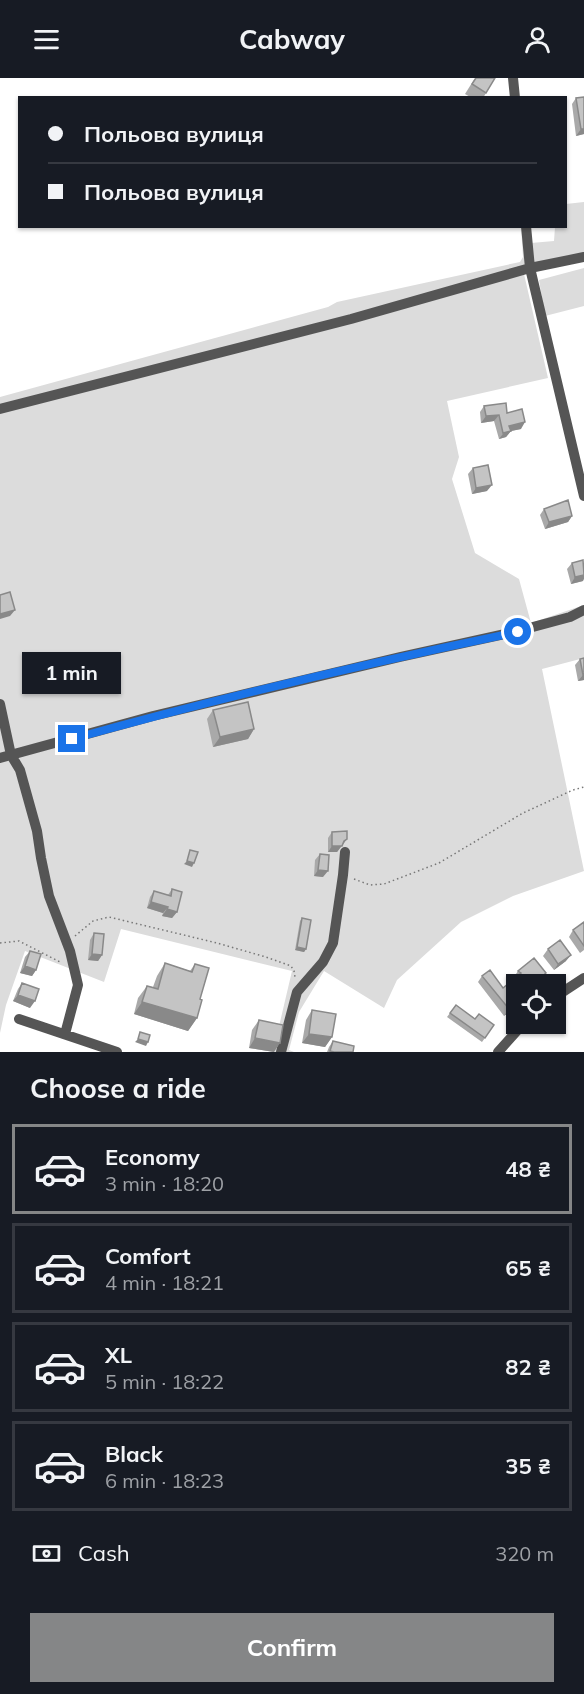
<!DOCTYPE html>
<html lang="en">
<head>
<meta charset="utf-8">
<style>
	:root { --surface:#171b24; --page:#242831; --text:#f1f3f6; --muted:#9ea1a6; --line:#363941; --accent:#858687 }
	body { margin:0; font-family:Mulish,sans-serif; background:var(--page); color:var(--text); height:100vh; display:flex; flex-direction:column; font-size:22px; white-space:nowrap }
	* { box-sizing:border-box; margin:0 }
	p { font-size:20px; color:var(--muted) }
	.icon { flex:none; width:33px; height:33px; fill:none; stroke:currentColor; stroke-width:2; stroke-linecap:round; stroke-linejoin:round }
	.map { position:relative; height:974px; overflow:hidden }
	.side { display:flex; flex-direction:column; background:var(--surface); flex:1 }
	.side>* { flex:none }
	.top-card { position:absolute; left:18px; top:18px; width:549px; height:132px; border-radius:0px; box-shadow:0 2px 4px #0004; display:grid; align-content:center; height:132px; padding:0 30px; background:var(--surface) }
	.buttons { position:absolute; left:506px; top:896px; display:grid; gap:12px }
	.buttons a { display:grid; place-items:center; width:60px; height:60px; border-radius:0px; background:var(--surface); box-shadow:0 2px 4px #0004; font-size:30px }
	.end { position:absolute; width:27px; height:27px; margin:-14px; border:8px solid #1a73e8; background:#fff; box-shadow:0 0 0 3px #fff }
	.from { border-radius:50% }
	.bubble { position:absolute; height:42px; border-radius:0px; background:var(--surface); box-shadow:0 2px 4px #0004; font-size:20px; font-weight:700; line-height:42px; text-align:center }
	.top-card b { display:flex; align-items:center; gap:21px; height:57px; font-size:22px }
	.top-card b+b { border-top:2px solid var(--line) }
	.top-card i { width:15px; height:15px; background:var(--text) }
	ul { padding:0; list-style:none }
	li { display:flex; align-items:center; gap:18px; height:90px; margin:0 12px 9px; padding:0 18px; border:3px solid var(--line); border-radius:0px }
	li div { flex:1 }
	li b { display:block; font-size:22px }
	li em { font-style:normal; font-weight:700 }
	li.current { border-color:var(--accent) }
	li>.icon { width:54px; height:54px; stroke-width:1.5 }
	h2 { padding:0 30px; font-size:27px; line-height:72px }
	.pay { display:flex; align-items:center; gap:15px; height:66px; padding:0 30px; font-size:22px }
	.pay p { margin-inline-start:auto }
	.primary-button { display:flex; gap:12px; margin-top:auto; padding:12px 30px }
	.primary-button a { flex:1; height:69px; border-radius:0px; background:var(--accent); color:#fff; font-size:24px; font-weight:700; line-height:69px; text-align:center }
	header { display:flex; justify-content:space-between; align-items:center; height:78px; padding:0 30px; background:var(--surface); font-size:27px; font-weight:700 }
	.map>svg:first-child { display:block }
	.green { fill:#dcdcdc }
	.lines { fill:none; stroke-linecap:round; stroke-linejoin:round }
	.path { stroke:#777; stroke-width:1.5; stroke-dasharray:1.5 3; stroke-linecap:butt }
	.minor { stroke:#555; stroke-width:10 }
	.wall { fill:#a9a9a9 }
	.shaded-wall { fill:#898989 }
	.building { fill:#c4c4c4; stroke:#898989; stroke-width:1.5 }
	.route { stroke:#1a73e8; stroke-width:8 }
</style>
</head>
<body>
<header><svg class="icon" aria-label="menu" viewBox="0 0 24 24"><path d="M4 6h16M4 12h16M4 18h16"/></svg>Cabway<svg class="icon" aria-label="person" viewBox="0 0 24 24"><circle cx="12" cy="8" r="4"/><path d="M4 21q1-7 8-7t8 7"/></svg></header>
<div class="map">
<svg width="584" height="974" viewBox="0 0 584 974">
	<rect width="100%" height="100%" fill="#fff"/>
	<path class="green" d="M 584,124 L 584,180 L 524,196 L 548,300 L 447,323 L 459,379 L 452,401 L 475,475 L 519,501 L 531,545 L 584,527 L 584,580 L 542,591 L 584,793 L 513,818 L 461,844 L 397,902 L 384,930 L 324,893 L 299,934 L 289,972 L 294,974 L 273,974 L 292,893 L 121,851 L 104,904 L 25,873 L 6,927 L 0,955 L 0,319 L 328,229 L 337,224 L 520,184 L 523,179 L 521,149 L 531,165 L 554,163 L 555,149 L 566,148 L 566,126 Z
		M 584,190 L 584,228 L 545,238 L 539,202 Z"/>
	<g class="lines">
		<path class="path" d="M 354,801 L 370,807 L 384,806 L 439,785 L 523,735 L 573,712 L 584,709
			M 75,858 L 93,843 L 109,839 L 217,865 L 266,879 L 291,888 L 294,893 L 295,899
			M 0,865 L 19,863 L 62,885"/>
		<path class="minor" d="M 513,0 L 515,20
			M 526,148 L 530,190 L 584,418
			M 0,331 L 351,241 L 530,190 L 584,179
			M 0,626 L 11,677 L 20,692 L 37,753 L 41,780 L 49,818 L 70,873 L 78,907 L 65,956
			M 0,680 L 153,638 L 400,579 L 518,553 L 570,539 L 584,532
			M 555,919 L 584,900
			M 19,941 L 117,974
			M 281,974 L 297,914 L 323,884 L 333,865 L 343,797 L 345,774
			M 498,974 L 524,945"/>
	</g>
	<path class="wall" d="M 475,0 L 495,0 L 483,20 L 472,20 L 465,16 Z
		M 584,19 L 584,56 L 576,58 L 572,26 L 576,20 Z
		M 484,328 L 507,335 L 521,351 L 511,353 L 506,359 L 499,361 L 494,343 L 481,345 L 480,334 Z
		M 473,390 L 487,413 L 472,416 L 468,396 Z
		M 544,431 L 572,438 L 568,444 L 545,451 L 540,437 Z
		M 572,485 L 583,503 L 571,506 L 567,491 Z
		M 580,581 L 584,602 L 578,603 L 575,587 Z
		M 213,632 L 254,651 L 248,661 L 213,669 L 207,641 Z
		M 332,754 L 347,761 L 337,774 L 328,774 L 328,760 Z
		M 320,776 L 323,799 L 314,798 L 315,782 Z
		M 172,811 L 177,834 L 172,840 L 162,838 L 163,835 L 147,830 L 150,819 L 154,813 L 168,817 Z
		M 302,840 L 306,871 L 304,874 L 295,872 L 300,843 Z
		M 584,844 L 584,872 L 580,875 L 569,859 L 573,852 Z
		M 94,855 L 102,877 L 98,883 L 88,882 L 90,862 Z
		M 548,871 L 566,883 L 554,892 L 543,878 Z
		M 30,873 L 36,892 L 32,898 L 20,895 L 25,879 Z
		M 165,885 L 190,893 L 195,886 L 200,921 L 197,940 L 188,953 L 134,936 L 138,920 L 147,908 L 153,909 L 157,898 Z
		M 518,893 L 542,901 L 516,906 L 516,928 L 504,938 L 478,904 L 482,898 L 503,910 L 515,900 L 514,899 Z
		M 22,905 L 30,930 L 13,923 L 18,911 Z
		M 456,927 L 475,941 L 494,947 L 482,964 L 447,939 Z
		M 312,932 L 332,959 L 325,969 L 302,965 L 306,942 Z
		M 259,942 L 274,974 L 249,970 L 252,952 Z
		M 333,963 L 353,974 L 327,974 L 329,969 Z"/>
	<path class="shaded-wall" d="M 581,51 L 584,51 L 584,56 L 576,58 Z
		M 499,337 L 494,343 L 481,345 L 486,338 Z
		M 525,344 L 521,351 L 511,353 L 506,359 L 499,361 L 509,348 Z
		M 492,407 L 487,413 L 472,416 L 476,410 Z
		M 572,438 L 568,444 L 545,451 L 549,444 Z
		M 584,497 L 584,501 L 583,503 L 571,506 L 575,499 Z
		M 15,532 L 10,538 L 0,541 L 0,536 Z
		M 584,596 L 584,602 L 578,603 L 583,597 Z
		M 254,651 L 248,661 L 213,669 L 220,659 Z
		M 347,761 L 337,774 L 328,774 L 332,768 Z
		M 187,783 L 194,785 L 192,789 L 184,786 Z
		M 318,792 L 328,793 L 323,799 L 314,798 Z
		M 151,824 L 168,829 L 163,835 L 147,830 Z
		M 167,831 L 177,834 L 172,840 L 162,838 Z
		M 297,869 L 306,871 L 304,874 L 295,872 Z
		M 92,876 L 102,877 L 98,883 L 88,882 Z
		M 571,877 L 566,883 L 554,892 L 558,886 Z
		M 25,888 L 36,892 L 32,898 L 20,895 Z
		M 546,895 L 542,901 L 536,906 L 533,906 Z
		M 18,917 L 35,923 L 30,930 L 13,923 Z
		M 142,924 L 197,940 L 188,953 L 134,936 Z
		M 516,925 L 516,928 L 504,938 L 509,931 Z
		M 309,956 L 332,959 L 325,969 L 302,965 Z
		M 255,960 L 280,965 L 274,974 L 249,970 Z
		M 138,961 L 148,964 L 146,968 L 135,964 Z"/>
	<path class="building" d="M 476,0 L 495,0 L 486,15 L 472,6 Z
		M 584,19 L 584,51 L 581,51 L 576,20 Z
		M 506,325 L 507,335 L 522,331 L 525,344 L 509,348 L 511,353 L 503,355 L 499,337 L 486,338 L 484,328 Z
		M 488,387 L 492,407 L 476,410 L 473,390 Z
		M 568,422 L 572,438 L 549,444 L 544,431 Z
		M 583,482 L 584,497 L 575,499 L 572,485 Z
		M 10,514 L 15,532 L 0,536 L 0,517 Z
		M 584,580 L 584,596 L 583,597 L 580,581 Z
		M 248,624 L 254,651 L 220,659 L 213,632 Z
		M 347,753 L 347,761 L 344,763 L 342,768 L 332,768 L 332,754 Z
		M 190,772 L 198,774 L 194,785 L 187,783 Z
		M 320,776 L 329,777 L 328,793 L 318,792 Z
		M 172,811 L 182,814 L 177,834 L 167,831 L 168,829 L 151,824 L 154,813 L 171,818 Z
		M 302,840 L 311,842 L 306,871 L 297,869 Z
		M 584,844 L 584,868 L 573,852 Z
		M 94,855 L 104,856 L 102,877 L 92,876 Z
		M 560,862 L 571,877 L 558,886 L 548,871 Z
		M 30,873 L 41,876 L 36,892 L 25,888 Z
		M 534,880 L 546,895 L 533,906 L 516,906 L 516,925 L 509,931 L 482,898 L 490,892 L 503,910 L 521,895 L 518,893 Z
		M 165,885 L 192,894 L 195,886 L 209,890 L 200,921 L 202,922 L 197,940 L 142,924 L 147,908 L 158,911 Z
		M 22,905 L 39,911 L 35,923 L 18,917 Z
		M 456,927 L 475,941 L 479,936 L 494,947 L 485,960 L 450,935 Z
		M 312,932 L 336,936 L 332,959 L 309,956 Z
		M 259,942 L 283,947 L 280,965 L 255,960 Z
		M 140,954 L 150,957 L 148,964 L 138,961 Z
		M 333,963 L 354,968 L 353,974 L 334,974 L 330,973 Z"/>
	<g class="lines">
		<path class="route" d="M 72,661 C 219,620 368,585 518,554"/>
	</g>
</svg>
<div class="buttons">
<a><svg class="icon" aria-label="locate" viewBox="0 0 24 24"><circle cx="12" cy="12" r="6"/><path d="M12 2v4M12 18v4M2 12h4M18 12h4"/></svg></a>
</div>
<i class="end from" style="left:518px;top:554px"></i>
<i class="end" style="left:72px;top:661px"></i>
<div class="bubble" style="left:22px;top:574px;width:99px">1 min</div>
<div class="top-card">
<b><i class="from"></i>Польова вулиця</b>
<b><i></i>Польова вулиця</b>
</div>
</div>
<section class="side">
<h2>Choose a ride</h2>
<ul>
<li class="current"><svg class="icon" aria-label="car" viewBox="0 0 24 24"><path d="M5 17H2v-5l4-1 3-4h7l3 4 3 1v5h-3M9 17h6M6 11h13"/><circle cx="7" cy="17" r="2"/><circle cx="17" cy="17" r="2"/></svg><div><b>Economy</b><p>3 min · 18:20</p></div><em>48 ₴</em></li>
<li><svg class="icon" aria-label="car" viewBox="0 0 24 24"><path d="M5 17H2v-5l4-1 3-4h7l3 4 3 1v5h-3M9 17h6M6 11h13"/><circle cx="7" cy="17" r="2"/><circle cx="17" cy="17" r="2"/></svg><div><b>Comfort</b><p>4 min · 18:21</p></div><em>65 ₴</em></li>
<li><svg class="icon" aria-label="car" viewBox="0 0 24 24"><path d="M5 17H2v-5l4-1 3-4h7l3 4 3 1v5h-3M9 17h6M6 11h13"/><circle cx="7" cy="17" r="2"/><circle cx="17" cy="17" r="2"/></svg><div><b>XL</b><p>5 min · 18:22</p></div><em>82 ₴</em></li>
<li><svg class="icon" aria-label="car" viewBox="0 0 24 24"><path d="M5 17H2v-5l4-1 3-4h7l3 4 3 1v5h-3M9 17h6M6 11h13"/><circle cx="7" cy="17" r="2"/><circle cx="17" cy="17" r="2"/></svg><div><b>Black</b><p>6 min · 18:23</p></div><em>35 ₴</em></li>
</ul>
<div class="pay"><svg class="icon" aria-label="cash" viewBox="0 0 24 24"><path d="M3 7h18v10H3z"/><circle cx="12" cy="12" r="2"/></svg>Cash<p>320 m</p></div>
<div class="primary-button"><a>Confirm</a></div>
</section>
</body>
</html>
